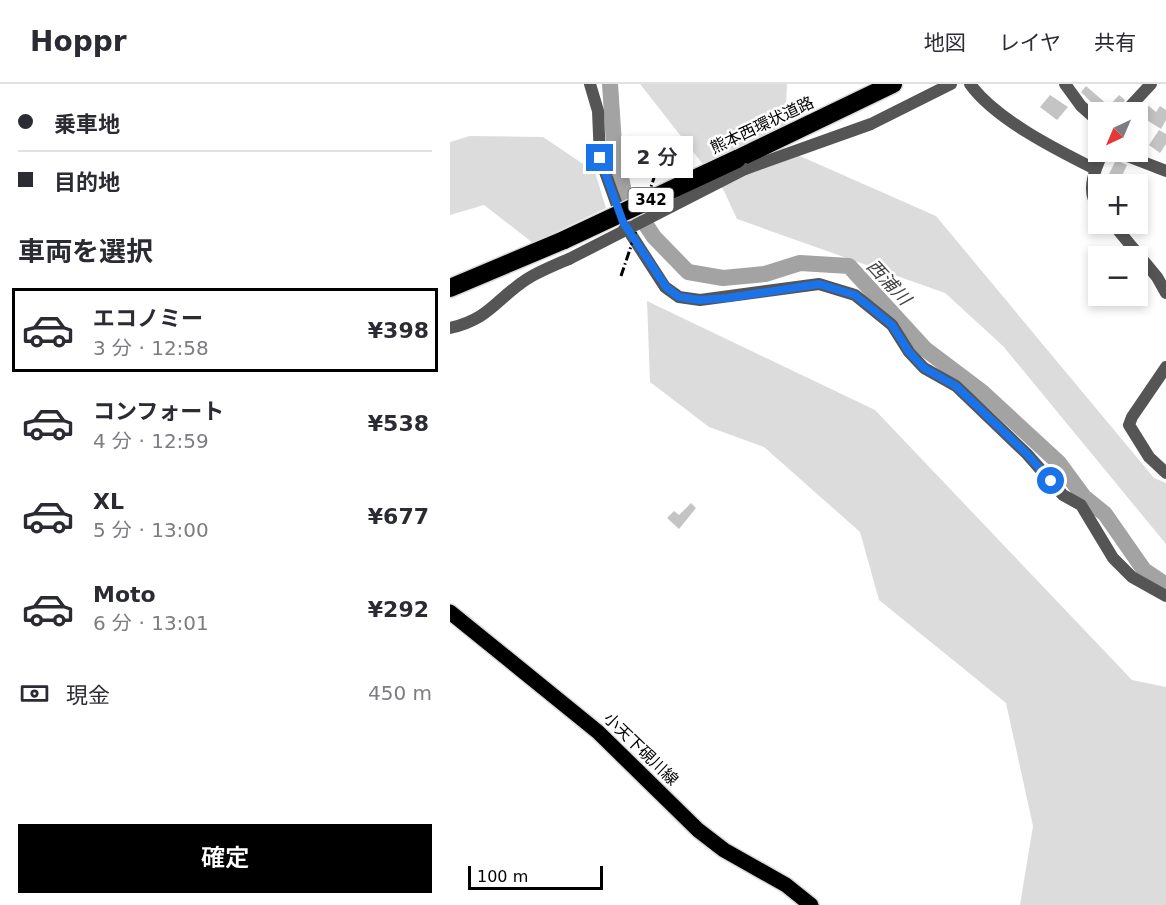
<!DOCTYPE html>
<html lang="ja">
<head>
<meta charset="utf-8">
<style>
	:root { --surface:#fff; --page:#f7f7f7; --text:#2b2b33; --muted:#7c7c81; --line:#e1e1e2; --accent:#000 }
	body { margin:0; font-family:"DejaVu Sans","Noto Sans JP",sans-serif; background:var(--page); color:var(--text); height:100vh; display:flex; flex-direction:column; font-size:22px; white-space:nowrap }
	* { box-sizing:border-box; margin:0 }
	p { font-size:20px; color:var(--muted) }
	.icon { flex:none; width:33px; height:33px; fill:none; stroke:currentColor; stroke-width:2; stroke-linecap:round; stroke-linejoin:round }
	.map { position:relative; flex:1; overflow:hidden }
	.drawer { display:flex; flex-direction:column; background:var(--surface); width:450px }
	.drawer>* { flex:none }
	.top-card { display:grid; align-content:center; height:132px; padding:0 18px; background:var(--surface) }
	.needle { width:39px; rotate:224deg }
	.fabs { position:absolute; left:638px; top:18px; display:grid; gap:12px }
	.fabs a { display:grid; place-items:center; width:60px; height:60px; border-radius:0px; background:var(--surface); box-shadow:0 3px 9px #0003; font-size:30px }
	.scale { position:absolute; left:18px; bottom:15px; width:135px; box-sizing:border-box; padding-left:6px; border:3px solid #000; border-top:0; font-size:16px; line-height:21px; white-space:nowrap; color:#000; -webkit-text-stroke:4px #fff; paint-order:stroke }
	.end { position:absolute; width:27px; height:27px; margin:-14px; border:8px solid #1a73e8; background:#fff; box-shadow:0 0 0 3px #fff }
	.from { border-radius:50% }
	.bubble { position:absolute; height:42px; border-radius:0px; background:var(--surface); box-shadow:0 3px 9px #0003; font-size:20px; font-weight:600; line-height:42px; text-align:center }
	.top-card b { display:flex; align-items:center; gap:21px; height:57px; font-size:22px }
	.top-card b+b { border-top:2px solid var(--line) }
	.top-card i { width:15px; height:15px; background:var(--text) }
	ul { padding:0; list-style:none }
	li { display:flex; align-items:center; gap:18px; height:84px; margin:0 12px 9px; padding:0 6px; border:3px solid transparent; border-radius:0px }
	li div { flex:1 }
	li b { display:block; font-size:22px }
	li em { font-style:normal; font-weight:600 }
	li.on { border-color:var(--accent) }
	li>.icon { width:54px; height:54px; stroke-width:1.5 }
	h2 { padding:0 18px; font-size:27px; line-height:72px }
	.pay { display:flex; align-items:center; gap:15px; height:66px; padding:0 18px; font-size:22px }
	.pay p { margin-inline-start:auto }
	.cta { display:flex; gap:12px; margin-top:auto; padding:12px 18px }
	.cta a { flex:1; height:69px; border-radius:0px; background:var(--accent); color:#fff; font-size:24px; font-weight:600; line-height:69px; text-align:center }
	header { display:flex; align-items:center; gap:36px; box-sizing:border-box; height:84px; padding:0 30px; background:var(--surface); border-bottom:2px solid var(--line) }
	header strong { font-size:28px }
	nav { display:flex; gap:33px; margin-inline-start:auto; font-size:21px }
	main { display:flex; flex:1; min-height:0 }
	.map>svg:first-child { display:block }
	.green { fill:#dcdcdc }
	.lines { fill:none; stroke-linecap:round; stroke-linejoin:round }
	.river { stroke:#a3a3a3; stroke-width:16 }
	.building { fill:#c4c4c4 }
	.major-casing { stroke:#dbdbdb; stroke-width:18 }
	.highway-casing { stroke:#dbdbdb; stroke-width:21 }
	.minor { stroke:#555; stroke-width:12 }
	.major { stroke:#000; stroke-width:15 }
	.highway { stroke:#000; stroke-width:18 }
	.rail { stroke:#000; stroke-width:3; stroke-dasharray:9 3 1.5 3; stroke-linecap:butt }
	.highway-bridge-casing { stroke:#dbdbdb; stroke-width:21; stroke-linecap:butt }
	.minor-bridge { stroke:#555; stroke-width:12 }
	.highway-bridge { stroke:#000; stroke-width:18 }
	.route { stroke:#1a73e8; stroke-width:8 }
	.labels { text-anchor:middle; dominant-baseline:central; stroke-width:5; stroke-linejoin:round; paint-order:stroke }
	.shield { fill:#fff; stroke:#4c4c4c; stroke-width:1.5 }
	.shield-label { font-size:15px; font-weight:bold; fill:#000 }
	.street-label { font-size:16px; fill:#000; stroke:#fff }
	.water-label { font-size:18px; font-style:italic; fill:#444; stroke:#fff }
</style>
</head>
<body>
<header>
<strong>Hoppr</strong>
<nav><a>地図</a><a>レイヤ</a><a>共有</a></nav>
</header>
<main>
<section class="drawer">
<div class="top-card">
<b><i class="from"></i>乗車地</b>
<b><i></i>目的地</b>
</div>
<h2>車両を選択</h2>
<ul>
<li class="on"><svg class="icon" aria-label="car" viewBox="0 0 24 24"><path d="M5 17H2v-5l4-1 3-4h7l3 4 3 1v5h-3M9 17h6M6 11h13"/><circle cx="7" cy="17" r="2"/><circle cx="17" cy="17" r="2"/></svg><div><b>エコノミー</b><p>3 分 · 12:58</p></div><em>¥398</em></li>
<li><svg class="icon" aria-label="car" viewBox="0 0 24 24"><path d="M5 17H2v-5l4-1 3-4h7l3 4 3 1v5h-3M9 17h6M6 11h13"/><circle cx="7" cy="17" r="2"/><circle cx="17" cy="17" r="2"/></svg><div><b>コンフォート</b><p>4 分 · 12:59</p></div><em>¥538</em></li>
<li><svg class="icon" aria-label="car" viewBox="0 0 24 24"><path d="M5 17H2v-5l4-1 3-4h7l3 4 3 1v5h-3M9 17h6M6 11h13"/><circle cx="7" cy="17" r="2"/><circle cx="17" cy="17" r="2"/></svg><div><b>XL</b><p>5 分 · 13:00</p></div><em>¥677</em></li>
<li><svg class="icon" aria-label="car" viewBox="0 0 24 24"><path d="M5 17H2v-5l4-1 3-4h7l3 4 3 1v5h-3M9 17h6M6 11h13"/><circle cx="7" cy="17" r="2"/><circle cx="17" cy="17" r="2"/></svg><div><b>Moto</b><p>6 分 · 13:01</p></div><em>¥292</em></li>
</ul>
<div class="pay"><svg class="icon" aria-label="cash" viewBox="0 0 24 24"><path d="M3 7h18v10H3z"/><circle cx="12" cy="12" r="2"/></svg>現金<p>450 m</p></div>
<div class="cta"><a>確定</a></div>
</section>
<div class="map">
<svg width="716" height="821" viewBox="0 0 716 821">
	<rect width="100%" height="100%" fill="#fff"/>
	<path class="green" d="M 190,0 L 337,0 L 334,65 L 486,132 L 704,394 L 716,399 L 716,460 L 553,262 L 495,209 L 287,135 L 274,107 Z
		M 20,52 L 93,53 L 145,88 L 156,124 L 83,159 L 34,121 L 0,131 L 0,58 Z
		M 197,217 L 425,326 L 682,596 L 716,603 L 716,821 L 570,821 L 583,742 L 556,619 L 429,516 L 410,448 L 314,363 L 259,343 L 200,298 Z"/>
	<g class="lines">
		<path class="river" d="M 160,0 L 164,60 L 174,108 L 204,153 L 238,188 L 273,194 L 315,190 L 350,179 L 399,182 L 475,265 L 532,308 L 609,379 L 634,413 L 655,430 L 694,486 L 716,501"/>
	</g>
	<path class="building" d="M 636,2 L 659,22 L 669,11 L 675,16 L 667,28 L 651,28 L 631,8 Z
		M 600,11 L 618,23 L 607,36 L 590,23 Z
		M 695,19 L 706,28 L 710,22 L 716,26 L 716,36 L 711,45 L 695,35 L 687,46 L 686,28 Z
		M 709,46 L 716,50 L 716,60 L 710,69 L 699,61 Z
		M 666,76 L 677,81 L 670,96 L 659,90 Z
		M 241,419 L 246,424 L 229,445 L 217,434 L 224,427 L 229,431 Z"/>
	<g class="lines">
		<defs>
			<path id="major" d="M 0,528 L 148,648 L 248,746 L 274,766 L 336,801 L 361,821"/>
			<path id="highway" d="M 287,75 L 443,0
				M 0,204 L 114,156"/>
		</defs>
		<use href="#major" class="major-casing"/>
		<use href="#highway" class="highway-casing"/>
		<path class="minor" d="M 140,0 L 148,27 L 150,74 L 173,138 L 215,203 L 229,213 L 250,216 L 369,200 L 405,211 L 442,241 L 459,268 L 474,284 L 506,302 L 577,370 L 613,411 L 631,421 L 663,474 L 682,493 L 716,512
			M 520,0 C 545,35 607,66 645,85
			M 615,0 L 631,22 L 648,37
			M 675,28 L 701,0
			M 667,68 L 716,87
			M 295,85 L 421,40 L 501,0
			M 648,122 C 635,107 646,83 653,68
			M 663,140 L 707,193 L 716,209
			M 0,244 C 40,235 46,215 77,195 C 90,187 105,181 119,175
			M 716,283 L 682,333 L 679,341 L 699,373 L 716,389"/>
		<use href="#major" class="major"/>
		<use href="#highway" class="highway"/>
		<path class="rail" d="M 171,192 L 218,52"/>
		<defs>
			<path id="highway-bridge" d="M 114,156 L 287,75"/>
		</defs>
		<use href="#highway-bridge" class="highway-bridge-casing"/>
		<path class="minor-bridge" d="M 119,175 L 295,85"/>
		<use href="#highway-bridge" class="highway-bridge"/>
	</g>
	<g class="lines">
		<path class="route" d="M 150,74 L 173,138 L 216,203 L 229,213 L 250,216 L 277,214 L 369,200 L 405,211 L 442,241 L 459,268 L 474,284 L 506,302 L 577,370 L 601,397"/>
	</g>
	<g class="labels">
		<rect class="shield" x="178.5" y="104" width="45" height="24" rx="4.5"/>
		<g class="shield-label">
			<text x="201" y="116">342</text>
		</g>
		<g class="street-label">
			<text transform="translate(312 41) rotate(-25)">熊本西環状道路</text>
			<text transform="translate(191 665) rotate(44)">小天下硯川線</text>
		</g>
		<g class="water-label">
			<text transform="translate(439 198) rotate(47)">西浦川</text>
		</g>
	</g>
</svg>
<div class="fabs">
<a><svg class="needle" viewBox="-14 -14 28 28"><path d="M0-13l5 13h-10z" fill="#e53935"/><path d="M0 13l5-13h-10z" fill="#7c7c81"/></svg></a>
<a>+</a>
<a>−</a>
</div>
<div class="scale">100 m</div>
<i class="end from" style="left:601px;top:397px"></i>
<i class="end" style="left:150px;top:74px"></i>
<div class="bubble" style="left:171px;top:52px;width:72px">2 分</div>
</div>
</main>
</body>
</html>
